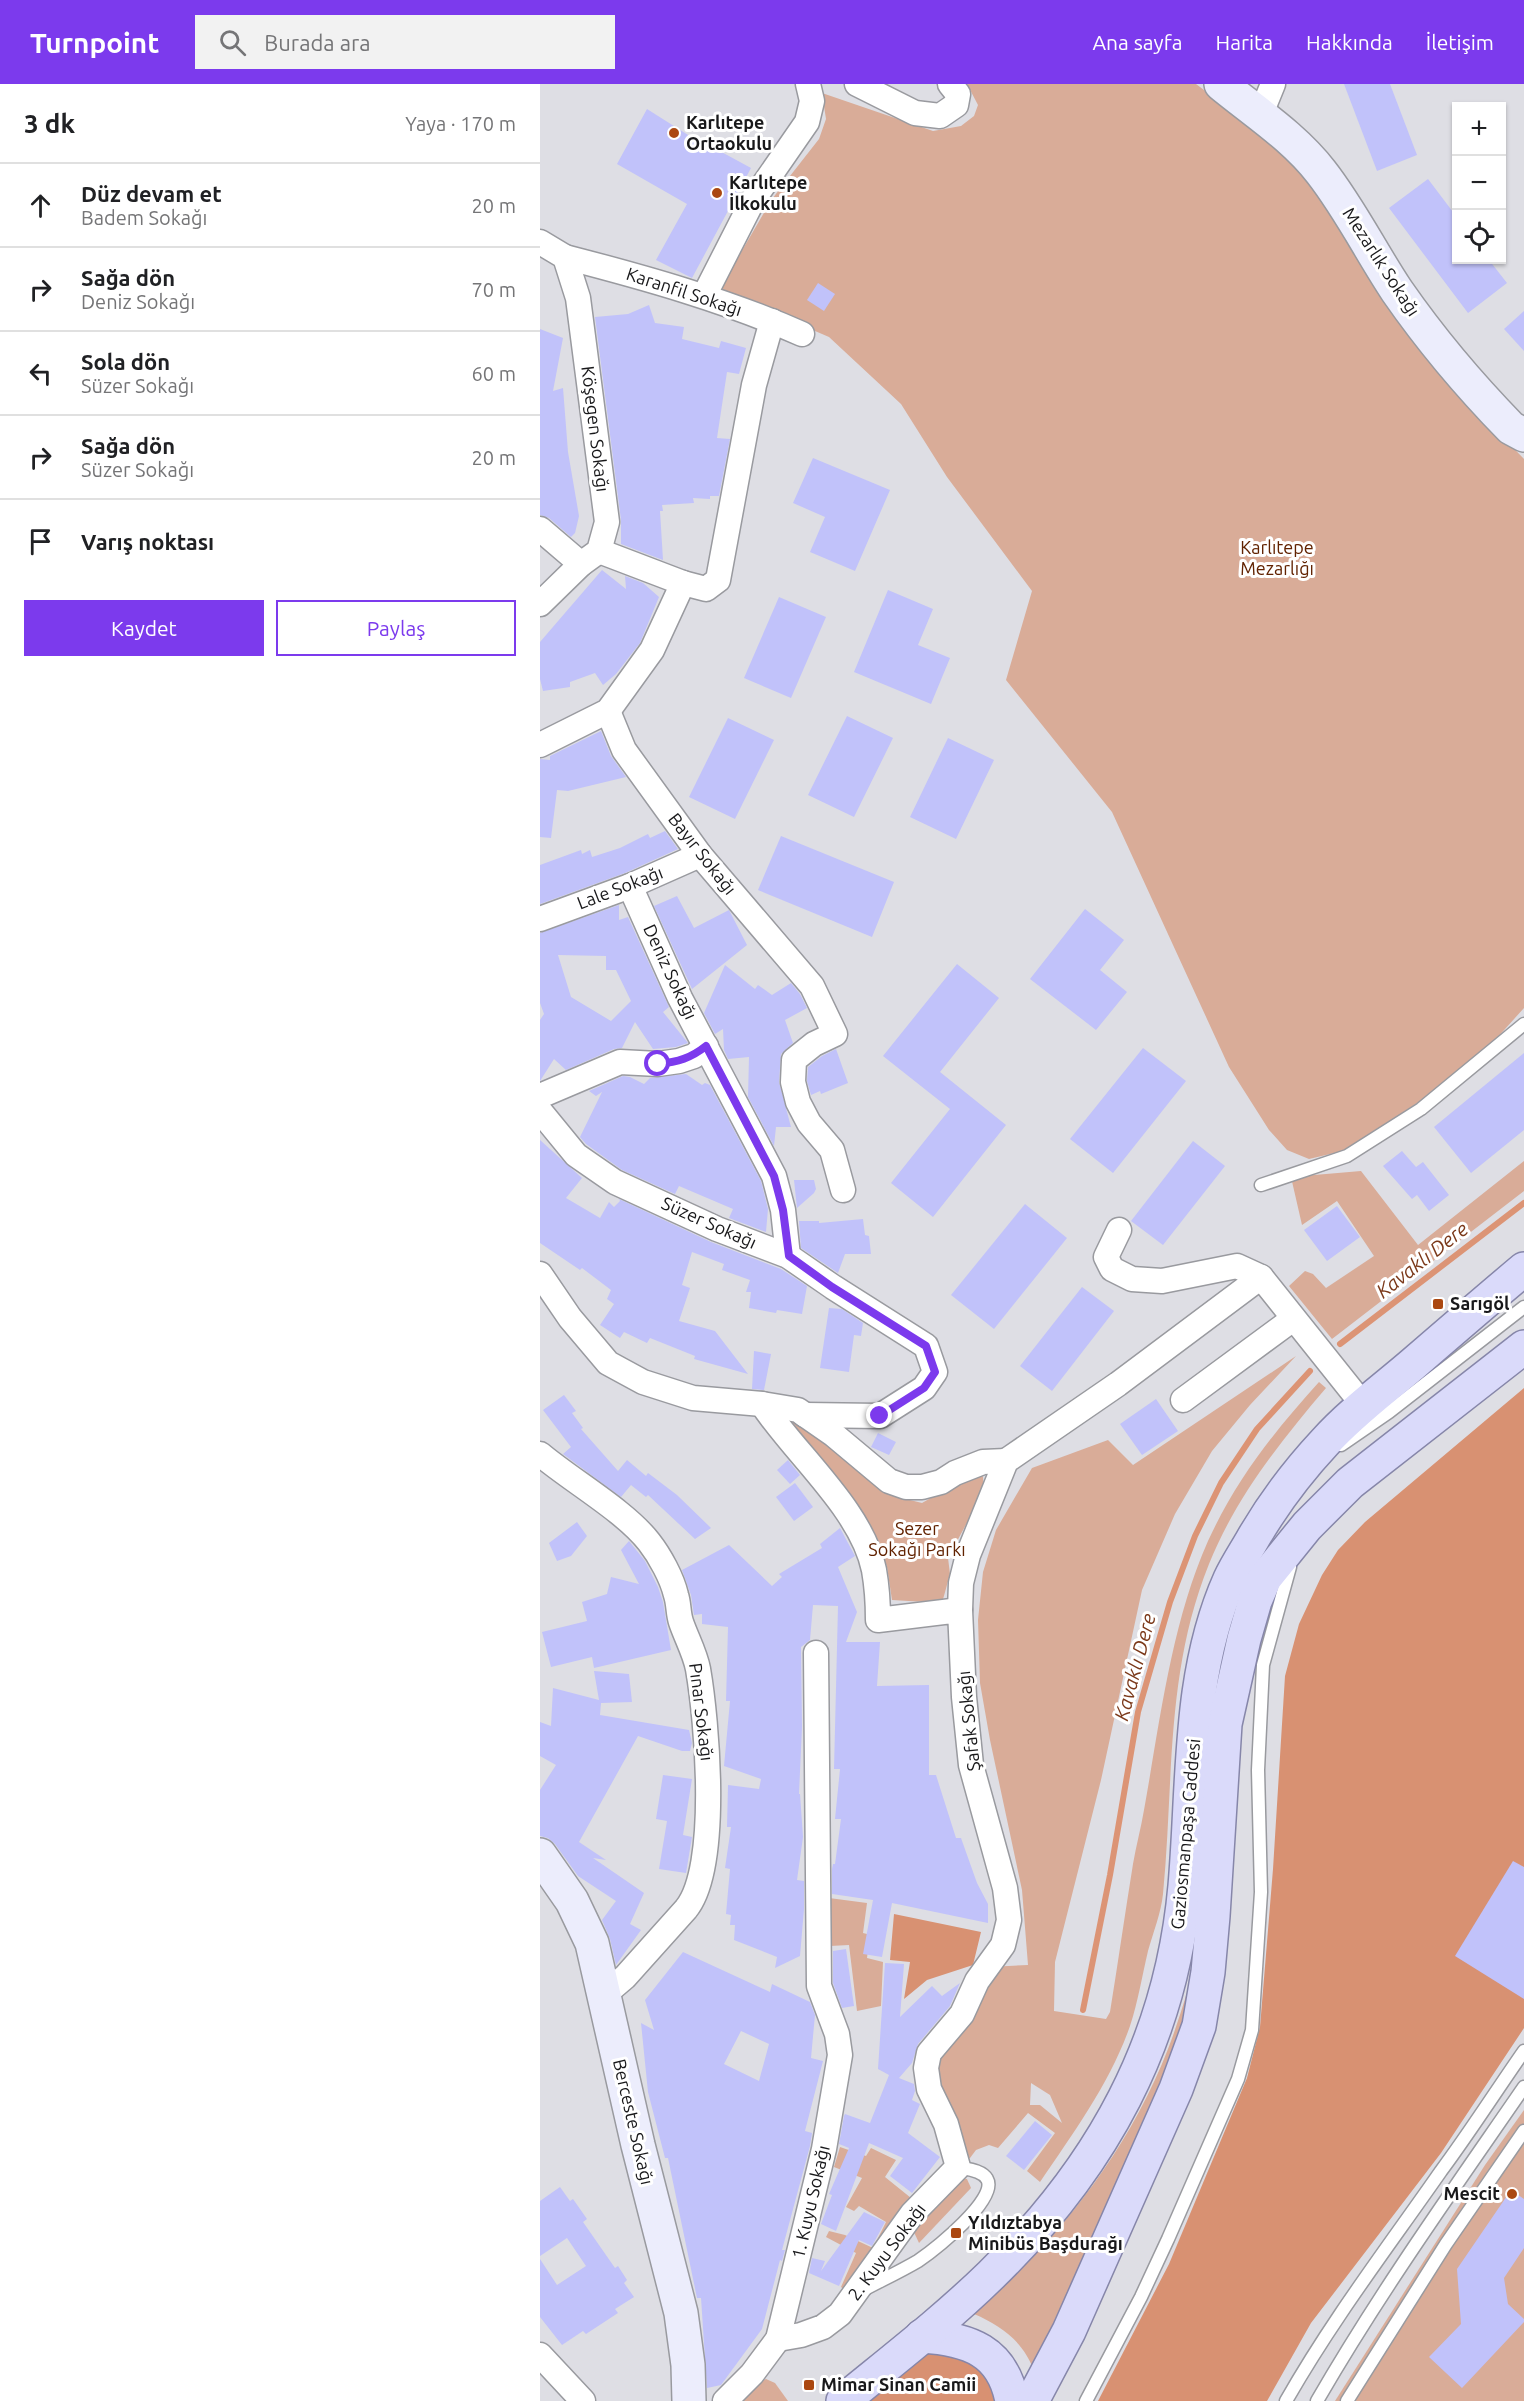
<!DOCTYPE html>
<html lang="tr">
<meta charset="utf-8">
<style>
body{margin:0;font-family:Ubuntu,sans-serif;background:#f2f2f2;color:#202124}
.controls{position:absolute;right:18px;top:18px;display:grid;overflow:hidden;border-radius:0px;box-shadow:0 2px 4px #0004}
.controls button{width:54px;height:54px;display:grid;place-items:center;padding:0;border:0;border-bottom:2px solid #e0e0e0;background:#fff;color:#202124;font:30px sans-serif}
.stop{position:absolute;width:18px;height:18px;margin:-14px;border:4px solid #7c3aed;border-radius:50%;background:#fff}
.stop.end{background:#7c3aed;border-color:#fff;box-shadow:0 2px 6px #0008}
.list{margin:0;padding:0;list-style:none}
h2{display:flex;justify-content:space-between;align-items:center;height:78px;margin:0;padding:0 24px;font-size:26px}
h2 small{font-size:20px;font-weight:400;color:#757577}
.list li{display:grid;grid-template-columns:39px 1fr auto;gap:18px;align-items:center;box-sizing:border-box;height:84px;padding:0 24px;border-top:2px solid #e0e0e0}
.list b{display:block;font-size:22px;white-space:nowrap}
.list p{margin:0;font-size:20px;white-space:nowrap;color:#757577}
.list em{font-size:20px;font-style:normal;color:#757577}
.actions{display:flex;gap:12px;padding:18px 24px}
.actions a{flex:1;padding:14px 0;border:2px solid #7c3aed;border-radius:0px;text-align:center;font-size:21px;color:#7c3aed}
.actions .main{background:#7c3aed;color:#fff}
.icon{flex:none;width:33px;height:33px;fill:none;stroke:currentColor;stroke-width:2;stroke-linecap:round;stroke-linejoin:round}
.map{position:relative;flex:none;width:984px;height:2317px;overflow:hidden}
header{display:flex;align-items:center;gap:36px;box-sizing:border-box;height:84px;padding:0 30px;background:#7c3aed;color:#fff}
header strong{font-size:28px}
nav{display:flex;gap:33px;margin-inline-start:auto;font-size:21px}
.search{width:420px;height:54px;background:#f2f2f2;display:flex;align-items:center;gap:15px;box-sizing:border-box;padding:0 21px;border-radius:0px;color:#757577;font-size:22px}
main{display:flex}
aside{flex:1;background:#fff}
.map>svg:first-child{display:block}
.green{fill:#d9ac98;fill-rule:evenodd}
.forest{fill:#d89172}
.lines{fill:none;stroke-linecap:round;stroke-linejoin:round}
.stream{stroke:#dc9475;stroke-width:6}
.building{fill:#c1c2fa;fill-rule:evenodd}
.lane-casing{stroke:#999a9f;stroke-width:15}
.street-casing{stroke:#999a9f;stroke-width:27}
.secondary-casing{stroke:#999a9f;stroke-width:36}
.primary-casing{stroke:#8686a9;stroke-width:36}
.lane{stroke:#fff;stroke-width:12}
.street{stroke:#fff;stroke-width:24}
.secondary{stroke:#ecedfc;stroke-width:33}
.primary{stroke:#dadafa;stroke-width:33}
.route{stroke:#7c3aed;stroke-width:8}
.poi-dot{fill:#ab4811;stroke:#fff;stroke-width:2}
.labels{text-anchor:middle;stroke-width:6;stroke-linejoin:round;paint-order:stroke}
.poi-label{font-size:18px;font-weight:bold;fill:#18181a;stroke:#fff;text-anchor:start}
.street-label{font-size:18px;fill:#18181a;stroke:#fff}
.park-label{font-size:18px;fill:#612200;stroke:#fff}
.water-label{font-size:20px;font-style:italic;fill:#7b391a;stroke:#fff}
</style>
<header>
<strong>Turnpoint</strong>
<div class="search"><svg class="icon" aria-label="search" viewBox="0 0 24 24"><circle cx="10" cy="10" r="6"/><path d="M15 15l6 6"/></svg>Burada ara</div>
<nav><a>Ana sayfa</a><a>Harita</a><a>Hakkında</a><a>İletişim</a></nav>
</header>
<main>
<aside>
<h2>3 dk<small>Yaya · 170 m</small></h2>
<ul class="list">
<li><svg class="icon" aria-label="ahead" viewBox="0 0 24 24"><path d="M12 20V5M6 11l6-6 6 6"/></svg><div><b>Düz devam et</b><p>Badem Sokağı</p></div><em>20 m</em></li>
<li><svg class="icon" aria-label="right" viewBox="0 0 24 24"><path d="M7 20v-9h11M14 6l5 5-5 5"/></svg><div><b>Sağa dön</b><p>Deniz Sokağı</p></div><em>70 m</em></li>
<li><svg class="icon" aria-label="left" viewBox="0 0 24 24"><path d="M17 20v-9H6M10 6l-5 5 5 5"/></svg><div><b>Sola dön</b><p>Süzer Sokağı</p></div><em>60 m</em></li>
<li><svg class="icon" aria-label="right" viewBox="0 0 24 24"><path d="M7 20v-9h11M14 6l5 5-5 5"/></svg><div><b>Sağa dön</b><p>Süzer Sokağı</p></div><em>20 m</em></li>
<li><svg class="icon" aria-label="arrive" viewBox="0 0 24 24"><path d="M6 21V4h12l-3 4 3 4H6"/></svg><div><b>Varış noktası</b></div></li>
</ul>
<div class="actions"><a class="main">Kaydet</a><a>Paylaş</a></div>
</aside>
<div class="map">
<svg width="984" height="2317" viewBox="0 0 984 2317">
<rect width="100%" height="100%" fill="#dedee4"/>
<g class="green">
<polygon points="427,0 656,0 712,42 755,80 800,131 823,186 904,292 984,375 984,924 956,955 898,1005 807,1066 769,1075 747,1066 729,1046 689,983 572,728 466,596 492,507 407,393 361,320 289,253 179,206 232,115 279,55 286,35 282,9 393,47 421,42 434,32 438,21"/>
<polygon points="984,1077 984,1107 792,1255 749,1202 765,1187 773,1190 786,1204 834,1172 797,1117 762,1141 751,1093 821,1087 878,1161"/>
<path d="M756,1272l-46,49 -38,46 -37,63 -33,76 -41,190 -46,182 -1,49 52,8 4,-7c8,-49 15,-99 23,-148 3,-18 8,-36 11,-54 16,-88 27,-186 64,-269 29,-63 66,-109 111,-159l7,6c-46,54 -90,109 -117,176 -44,109 -35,217 -46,330 -2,19 -10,39 -15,57 -6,25 -10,51 -18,75 -20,57 -56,106 -90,156l-13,-11 28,-38 -27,-20 -30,35 -9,-3 -13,5 -6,8 -5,2 -24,-58 -5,-40 53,-95 39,-2 -6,-75 -32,-150 -10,-57 -2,-63 5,-48 13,-42 36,-62 76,-28 25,25zM491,1999l19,12 12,28 -22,-18h-10z"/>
<polygon points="254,1331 366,1415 382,1419 426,1394 441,1390 443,1393 444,1407 408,1474 410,1490 402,1519 352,1516 347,1483 341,1465 300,1406 254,1350 249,1335"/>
<polygon points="289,1814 327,1819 323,1849 339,1853 329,1857 327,1874 343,1878 341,1922 317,1927 309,1861 290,1862"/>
<path d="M659,1869l-10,69 -154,351c-11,-31 -33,-47 -61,-59 84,-75 153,-160 194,-265 12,-31 21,-64 31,-96z"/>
<polygon points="984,2026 984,2317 795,2317 945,2081"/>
<polygon points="300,2063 326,2072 331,2064 356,2076 345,2093 371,2114 310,2210 301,2203 316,2169 286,2153 289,2147 305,2151 333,2164 346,2138 319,2122 314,2127 306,2123 322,2094 294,2083"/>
<polygon points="421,2094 427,2095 431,2104 379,2159 373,2146"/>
<polygon points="226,2295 235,2299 248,2317 202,2317 217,2299"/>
</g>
<g class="forest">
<polygon points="984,1304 984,1944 901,2069 771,2239 727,2317 558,2317 629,2180 707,1994 720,1943 733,1785 745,1592 759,1540 782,1491 798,1466 825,1438"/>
<polygon points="354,1830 441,1848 433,1881 387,1896 364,1915 370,1878 350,1876"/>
<polygon points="429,2266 463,2317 326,2317 384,2268"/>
</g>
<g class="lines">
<g class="stream">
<polyline points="800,1260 984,1119"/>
<polyline points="543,1926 570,1791 598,1628 630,1518 655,1452 681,1399 717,1345 770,1287"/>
</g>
</g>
<g class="building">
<polygon points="804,0 850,0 877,71 837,87"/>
<polygon points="107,25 175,68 176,65 211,84 152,194 116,176 147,120 77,80"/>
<polygon points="888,95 916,132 916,176 949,176 967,199 928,229 849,124"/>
<polygon points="278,199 295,210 284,227 267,216"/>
<polygon points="109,221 115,239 144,243 142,255 179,264 181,257 206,264 199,290 187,288 177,354 190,355 179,412 170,412 170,415 153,414 154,419 122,421 123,427 120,427 123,476 81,460 81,436 55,233 88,230"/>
<polygon points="984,227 984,267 964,245"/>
<polygon points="0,245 23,254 13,307 23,304 28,368 39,432 35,449 31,453 9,434 0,431"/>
<polygon points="273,374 350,406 315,487 270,468 285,433 253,419"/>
<polygon points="62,486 86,505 85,492 103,499 119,513 100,559 76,590 63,601 55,589 30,598 30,603 3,607 0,595 0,558"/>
<polygon points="348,506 393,525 378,561 410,574 391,620 314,588"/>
<polygon points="239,513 286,533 251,614 204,594"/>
<polygon points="307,632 353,654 314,733 268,711"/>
<polygon points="188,634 234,656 195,735 149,713"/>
<polygon points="61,647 71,672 86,693 28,707 17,706 11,754 0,753 0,675 10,676 10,672"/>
<polygon points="408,654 454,676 416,755 370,733"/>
<polygon points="125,747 138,765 85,789 0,820 0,781 41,766 42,770 50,766 52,773 80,764 108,750 110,754"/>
<polygon points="241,752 354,798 332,853 218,806"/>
<polygon points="137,812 154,844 189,826 207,861 152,905 114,822"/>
<path d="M79,821v15l9,-3 41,90 -6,5 25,31 -12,4 -23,2 -18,-27 -13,26 -8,1 -48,21 -12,-11 -14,22v-61l4,-6 -4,-11v-70zM18,871l48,1v14h10l15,31 -20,20 -40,-24z"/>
<polygon points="545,825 584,856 560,886 587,908 556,946 490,895"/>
<polygon points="417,880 459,914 400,988 466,1041 393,1133 351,1099 410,1025 343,972"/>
<polygon points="185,881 215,905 218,901 232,911 251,899 260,910 267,924 245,936 253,959 241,970 239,998 251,1043 236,1043 234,1062 208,1013 209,973 188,975 184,966 183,945 175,950 164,929"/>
<polygon points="603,964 646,997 573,1089 530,1055"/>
<polygon points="296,965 308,999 281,1010 280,1007 271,1011 267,997 268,983 282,972"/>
<polygon points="984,969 984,1046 931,1089 894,1043"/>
<polygon points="146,990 162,1001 165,999 170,1001 221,1097 228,1125 226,1148 189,1134 193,1125 139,1102 135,1110 82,1086 46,1060 40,1053 62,1008 56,1012 49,1007 83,992 90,993 104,1000 110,994"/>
<polygon points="0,1056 42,1094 26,1114 60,1134 69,1118 74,1123 80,1117 79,1115 171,1158 241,1185 267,1202 262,1230 237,1226 236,1229 209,1224 211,1208 206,1208 210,1196 182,1186 184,1180 152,1168 142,1201 150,1204 139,1237 175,1247 208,1290 154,1275 155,1272 110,1254 107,1259 84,1248 80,1254 60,1241 74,1220 67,1215 71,1206 42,1184 40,1186 0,1159"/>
<polygon points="653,1057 685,1082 623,1161 591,1137"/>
<polygon points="862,1067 876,1083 883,1078 909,1111 889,1127 877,1111 872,1115 843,1082"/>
<polygon points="254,1096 274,1096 276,1105 274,1109 257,1124"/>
<polygon points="485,1120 527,1154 454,1245 411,1211"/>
<polygon points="797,1122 820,1153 787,1177 764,1146"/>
<polygon points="323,1135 325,1151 329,1152 331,1170 305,1170 298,1189 261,1164 259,1137 279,1137 279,1139"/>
<polygon points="542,1203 574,1227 512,1307 480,1282"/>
<polygon points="289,1224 302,1225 323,1239 321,1252 314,1251 309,1288 280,1284"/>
<polygon points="214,1267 231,1270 224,1306 212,1305"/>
<polygon points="24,1311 36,1327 32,1329 43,1344 41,1345 78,1387 87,1376 106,1392 108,1389 137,1411 171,1444 155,1455 108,1411 106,1413 91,1401 81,1413 23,1370 31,1363 3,1326"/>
<polygon points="616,1315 638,1347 602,1371 580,1340"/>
<polygon points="338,1349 356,1358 349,1371 331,1363"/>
<polygon points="248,1376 260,1391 250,1400 237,1386"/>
<polygon points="255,1399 273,1423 254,1437 236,1413"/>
<polygon points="37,1438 47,1452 31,1472 17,1477 9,1459"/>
<polygon points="300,1444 315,1472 298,1483 317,1528 306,1558 340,1558 337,1602 389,1601 389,1691 396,1691 416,1754 421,1754 437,1799 448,1820 448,1839 352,1819 342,1873 323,1870 333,1816 292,1810 292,1785 293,1780 295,1780 301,1735 295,1735 300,1685 294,1685 298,1522 273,1521 270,1556 261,1563 262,1643 259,1710 260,1710 263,1753 257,1796 264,1797 264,1825 260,1872 235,1884 237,1873 194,1856 195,1841 190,1841 191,1831 186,1830 190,1785 185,1784 191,1743 187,1743 188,1701 219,1705 221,1695 184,1682 190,1617 186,1617 188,1543 162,1540 162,1530 154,1531 151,1511 142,1486 189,1461 232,1502 242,1493 239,1490 282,1464 280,1460"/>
<polygon points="89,1457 105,1477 118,1503 123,1518 131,1566 54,1584 52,1573 11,1583 2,1548 47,1537 42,1518 67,1510 71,1493 99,1500 81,1466"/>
<polygon points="54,1587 89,1590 92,1618 61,1619 60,1631 149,1646 152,1659 150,1667 142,1667 98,1652 39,1758 66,1776 53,1774 104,1809 90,1840 101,1846 76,1881 70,1855 62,1836 76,1817 38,1792 15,1760 8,1754 0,1752 0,1706 16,1681 0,1672 0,1638 11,1642 13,1604 59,1616"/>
<polygon points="123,1691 152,1695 143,1751 152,1753 146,1789 119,1785 127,1737 116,1735"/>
<polygon points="973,1777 984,1783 984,1915 915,1872"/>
<polygon points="306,1865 314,1922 302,1924 293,1899 293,1867"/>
<path d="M143,1868l87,40 2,-8 38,18 5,13 -4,43 12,3 -18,70 7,2 -2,13 -28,104h3l-3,11 -2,-1 -18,69 -41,56 -14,3 -6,-90h-4l-29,-140h-3l-17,-66 -7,-69 13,7 -9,-30zM201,1947l28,13 -10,37 -35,-17z"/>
<polygon points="345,1879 364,1880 360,1933 392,1902 402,1912 420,1899 410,1922 378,1960 372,1979 359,1994 374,2000 375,2007 372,2016 380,2020 368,2049 400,2073 372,2109 350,2092 363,2074 329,2059 296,2147 281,2140 292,2111 289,2110 309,2064 299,2060 304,2032 305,2030 330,2039 349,1991 338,1985"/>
<polygon points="495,2037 512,2051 484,2086 466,2072"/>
<polygon points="20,2103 30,2117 33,2115 47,2135 43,2138 75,2184 78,2182 87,2196 84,2199 94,2213 75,2225 78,2229 46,2250 43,2247 22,2261 0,2233 0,2175 17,2201 46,2182 27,2154 0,2172 0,2117"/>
<polygon points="971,2106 984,2115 984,2164 964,2194 968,2220 984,2235 984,2238 922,2304 889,2273 921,2240 917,2185"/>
<polygon points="324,2128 345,2138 332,2162 319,2156 299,2202 269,2189 272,2174 285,2177 281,2187"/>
</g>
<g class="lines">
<g class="lane-casing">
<g id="lane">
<polyline points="721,1101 807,1072 881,1025 984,940"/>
<polyline points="801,1361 849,1328 984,1223"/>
<path d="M325,2205c17,-9 36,-18 53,-28 16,-11 81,-62 69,-82 -5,-9 -21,-10 -29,-12"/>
<polyline points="546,2317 601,2213 628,2155 698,1995 712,1946 721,1808 718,1686 723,1581 750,1483"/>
<path d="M746,2317c46,-81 102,-154 155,-230 29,-39 55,-80 83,-120"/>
<path d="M777,2317c63,-109 136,-211 207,-314"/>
<polyline points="807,2317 906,2160 984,2047"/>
</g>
</g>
<g class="street-casing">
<g id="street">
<polyline points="317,0 375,29 400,32 416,21 418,10 410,0"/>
<polyline points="720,32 733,0"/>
<polyline points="0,158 25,173 38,214 67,438 59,467 41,480 0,520"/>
<path d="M25,173c81,21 160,43 237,77"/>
<polyline points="164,212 213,116 267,38 272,17 268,0"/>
<polyline points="0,445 41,480"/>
<polyline points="59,467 143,499 166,505 178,496 214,301 232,237"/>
<polyline points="68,627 84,666 160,771 272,902 295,950 274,960 254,976 253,998 258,1018 269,1039 292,1066 303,1106"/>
<polyline points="0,661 68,627 112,566 143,499"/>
<polyline points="90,802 140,914 234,1092 243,1126 248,1172"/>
<polyline points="0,835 90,802 160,771"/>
<polyline points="0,1012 80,978 118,980 139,977 154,972 166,962"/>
<polyline points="0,1027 36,1071 75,1098 177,1145 248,1172 293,1203 386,1262 395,1288 384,1304 340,1332 265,1331"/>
<polyline points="579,1146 566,1173 572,1185 592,1195 622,1197 697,1182 721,1193 824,1322"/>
<polyline points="0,1190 30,1234 68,1279 103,1298 153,1314 222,1320 258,1326 294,1351 349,1397 366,1403 382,1403 401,1398 415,1389 443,1378 466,1377"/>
<polyline points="643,1316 753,1235"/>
<path d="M222,1320c33,50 100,106 112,166 3,17 4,34 4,50l82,-10 4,87 7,68 34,123 4,32 -6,25 -26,36 -15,33 -33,39 -3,15 3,21 17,35 12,43 -46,47 -72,100 -17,13 -22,8 -23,4"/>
<path d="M0,1370c32,27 85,57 109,88 11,14 23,36 27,53 3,9 2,18 5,27 5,15 14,31 17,47 9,52 22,199 -12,240l-61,68 -20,17"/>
<polyline points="420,1526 421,1499 428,1471 466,1377 578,1300 721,1193"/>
<polyline points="0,2271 43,2317"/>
<polyline points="185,2317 212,2290 238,2255 284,2065 300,1971 297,1950 279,1902 276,1569"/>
</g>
</g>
<g class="secondary-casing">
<g id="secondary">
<path d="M681,0c34,28 73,53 100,88 29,37 50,80 76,119 34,49 72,94 114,137l13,7"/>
<polyline points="0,1771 32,1817 52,1859 98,2061 141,2229 148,2281 149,2317"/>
</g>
</g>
<g class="primary-casing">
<g id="primary">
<path d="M382,2252c47,3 81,15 90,65"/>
<path d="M303,2317c50,-41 102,-81 148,-126 111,-108 180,-233 194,-389 9,-102 2,-211 45,-307 6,-13 14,-25 21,-37 20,-35 46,-70 74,-100 26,-29 59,-53 88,-78 37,-32 74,-64 111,-95"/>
<polyline points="492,2317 529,2247 636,2005 659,1942 668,1888 673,1832 685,1640 704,1555 715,1517 725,1494 767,1442 810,1399 984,1263"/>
</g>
</g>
<use href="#lane" class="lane"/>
<use href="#street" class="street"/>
<use href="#secondary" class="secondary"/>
<use href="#primary" class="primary"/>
</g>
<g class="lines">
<path class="route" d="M118,980c20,-2 33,-6 48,-18l68,130 9,34 6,46 43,31 94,59 9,26 -11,16 -44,28"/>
</g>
<g class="poi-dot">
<circle cx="134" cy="49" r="6"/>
<circle cx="177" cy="109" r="6"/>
<rect x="892" y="1214" width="12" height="12" rx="3"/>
<circle cx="972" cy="2110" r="6"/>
<rect x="410" y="2143" width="12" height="12" rx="3"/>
<rect x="263" y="2295" width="12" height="12" rx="3"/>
</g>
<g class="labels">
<g class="poi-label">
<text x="146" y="45">Karlıtepe<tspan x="146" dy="21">Ortaokulu</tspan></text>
<text x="189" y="105">Karlıtepe<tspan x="189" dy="21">İlkokulu</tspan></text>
<text x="910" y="1226">Sarıgöl</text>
<text x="960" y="2116" text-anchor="end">Mescit</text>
<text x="428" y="2145">Yıldıztabya<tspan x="428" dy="21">Minibüs Başdurağı</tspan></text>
<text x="281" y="2307">Mimar Sinan Camii</text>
</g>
<g class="street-label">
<text transform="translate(841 178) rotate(57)" y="6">Mezarlık Sokağı</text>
<text transform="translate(144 208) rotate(18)" y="6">Karanfil Sokağı</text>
<text transform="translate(55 345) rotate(83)" y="6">Köşegen Sokağı</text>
<text transform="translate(162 770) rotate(52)" y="6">Bayır Sokağı</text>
<text transform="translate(80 804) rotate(-21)" y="6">Lale Sokağı</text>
<text transform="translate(130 888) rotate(65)" y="6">Deniz Sokağı</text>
<text transform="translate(169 1139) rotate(24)" y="6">Süzer Sokağı</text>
<text transform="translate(161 1628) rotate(83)" y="6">Pınar Sokağı</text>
<text transform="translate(429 1637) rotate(-96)" y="6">Şafak Sokağı</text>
<text transform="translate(646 1750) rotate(-85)" y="6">Gaziosmanpaşa Caddesi</text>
<text transform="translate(93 2038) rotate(77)" y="6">Berceste Sokağı</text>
<text transform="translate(271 2118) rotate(-77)" y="6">1. Kuyu Sokağı</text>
<text transform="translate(347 2168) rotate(-53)" y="6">2. Kuyu Sokağı</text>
</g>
<g class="park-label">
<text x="737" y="470">Karlıtepe<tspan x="737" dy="21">Mezarlığı</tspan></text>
<text x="377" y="1451">Sezer<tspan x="377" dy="21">Sokağı Parkı</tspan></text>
</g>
<g class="water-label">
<text transform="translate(882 1176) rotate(-38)" y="7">Kavaklı Dere</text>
<text transform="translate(595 1583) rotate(-75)" y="7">Kavaklı Dere</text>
</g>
</g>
</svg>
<div class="controls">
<button>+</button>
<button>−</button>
<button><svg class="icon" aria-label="locate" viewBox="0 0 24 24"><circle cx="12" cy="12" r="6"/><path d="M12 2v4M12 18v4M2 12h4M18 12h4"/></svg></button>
</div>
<div class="stop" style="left:118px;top:980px"></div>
<div class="stop end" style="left:340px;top:1332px"></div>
</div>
</main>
